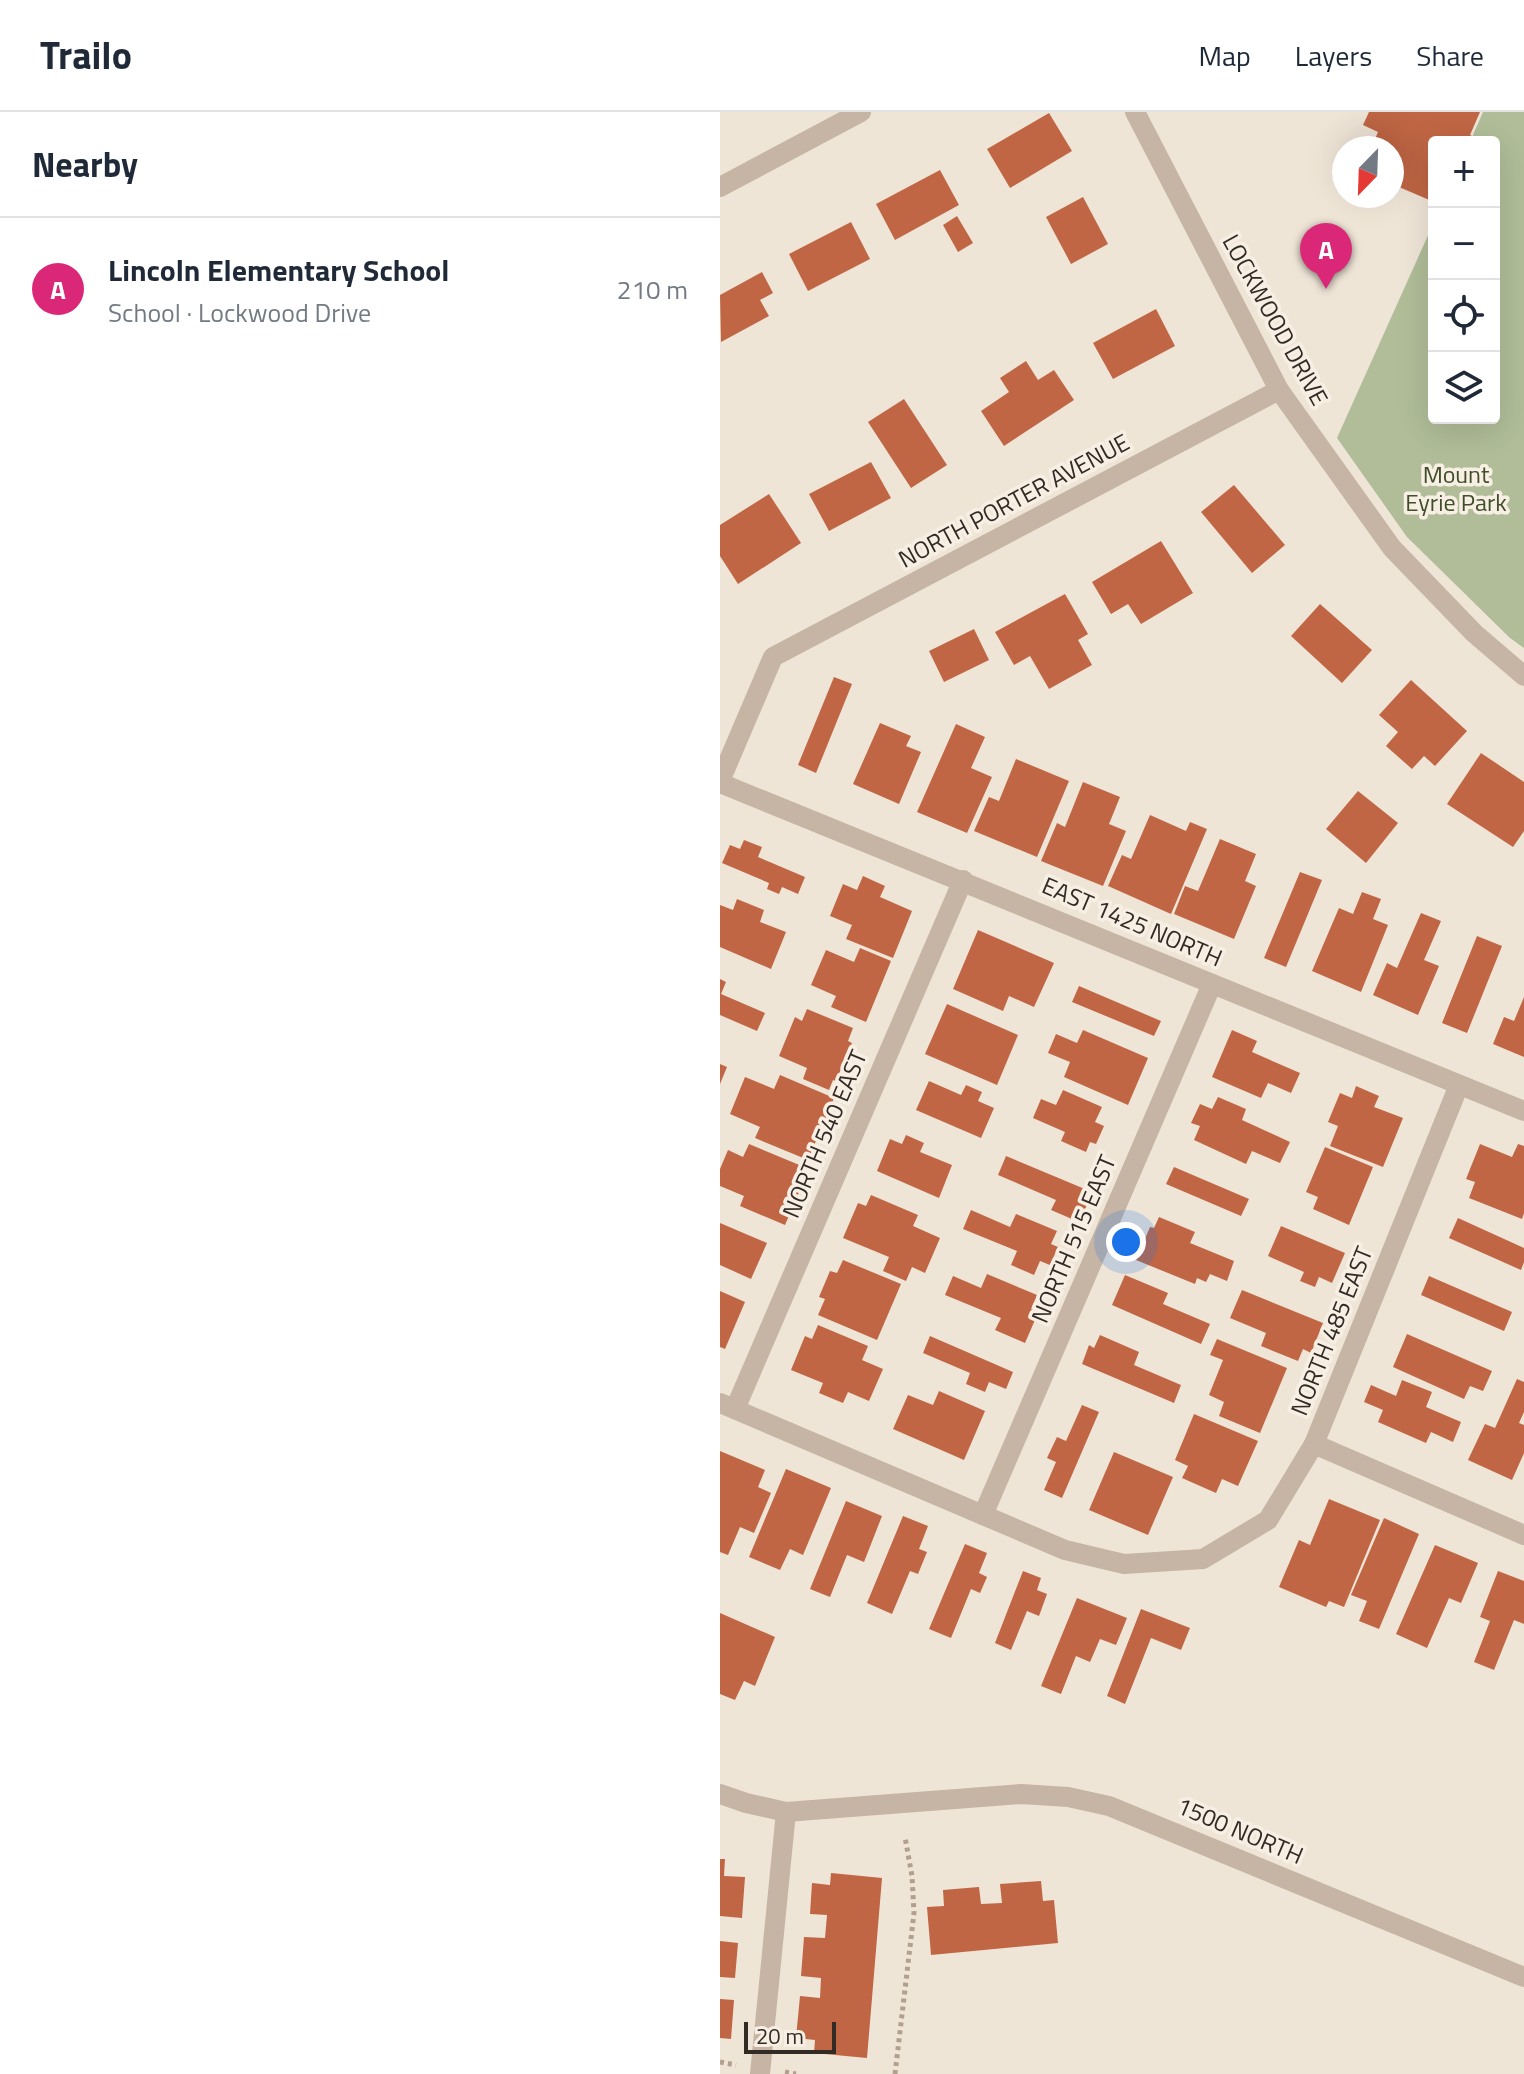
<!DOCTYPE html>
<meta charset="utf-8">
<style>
body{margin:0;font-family:"Titillium Web",sans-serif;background:#f2f2f3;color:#1f2937}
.controls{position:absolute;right:24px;top:24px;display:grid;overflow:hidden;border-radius:8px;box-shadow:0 8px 32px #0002}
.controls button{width:72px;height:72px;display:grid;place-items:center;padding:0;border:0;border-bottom:2px solid #e0e1e3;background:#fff;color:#1f2937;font:40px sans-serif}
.compass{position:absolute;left:612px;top:24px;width:72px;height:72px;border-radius:50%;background:#fff;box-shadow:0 8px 32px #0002;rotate:203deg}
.scale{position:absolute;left:24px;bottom:20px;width:92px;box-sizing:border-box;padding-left:8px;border:4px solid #322a25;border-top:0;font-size:22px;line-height:28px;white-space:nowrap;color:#322a25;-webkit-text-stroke:6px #f7efe3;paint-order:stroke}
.you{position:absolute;left:406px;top:1130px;width:28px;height:28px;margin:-20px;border:6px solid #fff;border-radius:50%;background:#1a73e8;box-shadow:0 0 0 12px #1a73e833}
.badge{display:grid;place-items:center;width:52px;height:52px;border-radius:50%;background:#db2777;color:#fff;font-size:26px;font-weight:700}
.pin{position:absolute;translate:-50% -66px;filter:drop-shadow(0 2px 4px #0008)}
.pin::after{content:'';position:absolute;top:42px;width:28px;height:24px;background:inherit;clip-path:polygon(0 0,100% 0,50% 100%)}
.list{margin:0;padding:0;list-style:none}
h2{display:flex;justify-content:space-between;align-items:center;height:104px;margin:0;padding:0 32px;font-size:34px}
h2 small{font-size:26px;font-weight:400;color:#747a83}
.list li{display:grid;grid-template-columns:52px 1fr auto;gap:24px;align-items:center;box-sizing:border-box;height:144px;padding:0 32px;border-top:2px solid #e0e1e3}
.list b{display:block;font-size:30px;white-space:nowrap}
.list p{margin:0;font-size:26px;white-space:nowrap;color:#747a83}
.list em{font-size:26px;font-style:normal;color:#747a83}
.icon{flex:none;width:44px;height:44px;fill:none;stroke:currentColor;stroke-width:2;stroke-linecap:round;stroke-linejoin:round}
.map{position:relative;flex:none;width:804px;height:1962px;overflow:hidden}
header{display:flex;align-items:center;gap:48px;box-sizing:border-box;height:112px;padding:0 40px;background:#fff;border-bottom:2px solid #e0e1e3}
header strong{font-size:38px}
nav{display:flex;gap:44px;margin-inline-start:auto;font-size:28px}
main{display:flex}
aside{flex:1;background:#fff}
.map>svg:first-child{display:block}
.green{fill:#b0bd98}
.building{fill:#c06644}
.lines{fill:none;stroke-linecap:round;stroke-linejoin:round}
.path{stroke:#b29f8f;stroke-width:5;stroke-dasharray:4 4;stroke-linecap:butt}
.minor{stroke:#c6b5a4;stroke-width:20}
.labels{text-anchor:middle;stroke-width:7;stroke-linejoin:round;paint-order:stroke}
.street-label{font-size:24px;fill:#322a25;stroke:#f7efe3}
.park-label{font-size:24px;fill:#404f2a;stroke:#f7efe3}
</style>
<header>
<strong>Trailo</strong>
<nav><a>Map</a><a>Layers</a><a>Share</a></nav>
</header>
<main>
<aside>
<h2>Nearby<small></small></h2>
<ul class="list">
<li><span class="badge">A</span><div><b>Lincoln Elementary School</b><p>School · Lockwood Drive</p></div><em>210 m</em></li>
</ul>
</aside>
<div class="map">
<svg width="804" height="1962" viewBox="0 0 804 1962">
<rect width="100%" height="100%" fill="#efe5d7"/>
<polygon class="green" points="763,0 804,0 804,536 790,526 687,425 617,326 714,110 714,306 774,306 774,30 750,30"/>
<g class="building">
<polygon points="649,0 760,0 750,23 759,27 758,30 714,30 714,90 672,72 672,36 651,36 658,20 643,13"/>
<polygon points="329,1 352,39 290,76 267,37"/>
<polygon points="220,58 239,93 175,128 156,92"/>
<polygon points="363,85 388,132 351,152 326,105"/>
<polygon points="237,104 253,131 238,140 223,113"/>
<polygon points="131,110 150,147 88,179 69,142"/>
<polygon points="42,160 53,181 40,188 49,204 1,230 0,183"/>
<polygon points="436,197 455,234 393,267 373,231"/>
<polygon points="306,249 318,268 334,258 354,288 284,334 261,299 289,280 280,266"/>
<polygon points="184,287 227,353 191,376 148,310"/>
<polygon points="151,350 171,386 109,419 89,382"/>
<polygon points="514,373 565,433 532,461 481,400"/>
<polygon points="49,382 81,431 18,472 0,444 0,413"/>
<polygon points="441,429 473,481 421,512 408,492 391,502 372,470"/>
<polygon points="345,482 368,522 358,528 372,553 329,577 310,544 294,553 275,520"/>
<polygon points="600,492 652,538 622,571 571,524"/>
<polygon points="254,517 269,548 224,570 209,539"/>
<polygon points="114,565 132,572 96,661 78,653"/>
<polygon points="691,568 747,619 715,654 704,644 692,657 666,634 678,620 659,603"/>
<polygon points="160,611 191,624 186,634 201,640 179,692 133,672"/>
<polygon points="236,612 265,625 251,656 272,665 247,721 197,700"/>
<polygon points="761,641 804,670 804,719 793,735 727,692"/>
<polygon points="296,647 349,669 317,745 254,719 269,685 279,689"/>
<polygon points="363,670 400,685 389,712 406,719 383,774 321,749 337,711 345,715"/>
<polygon points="638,679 678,711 646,751 606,717"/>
<polygon points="430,703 466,719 470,710 487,717 451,802 388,774 402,743 411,747"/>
<polygon points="500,727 536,742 525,769 536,774 514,827 454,802 465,774 478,779"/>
<polygon points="24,728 42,735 38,745 85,765 78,782 62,775 59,782 47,777 49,771 2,751 10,733 20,737"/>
<polygon points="580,760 602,768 566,855 544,846"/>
<polygon points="143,764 165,774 160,785 192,799 173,846 126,827 132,813 110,804 123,772 137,778"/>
<polygon points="642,780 661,787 653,807 668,813 641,880 592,859 619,796 633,802"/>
<polygon points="17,787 44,798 40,810 66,820 51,857 0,835 0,793 13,798"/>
<polygon points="701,801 721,809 704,848 719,854 698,903 653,883 667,851 677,856"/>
<polygon points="258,818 334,851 314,895 289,884 283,899 233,877"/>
<polygon points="757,824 782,834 747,921 722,911"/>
<polygon points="140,836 171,849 146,910 111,895 116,884 91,873 106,838 134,850"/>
<polygon points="0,867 6,870 1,882 45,901 37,919 0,903"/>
<polygon points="359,874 441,909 434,924 352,890"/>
<polygon points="804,885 804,945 773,932 784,905 794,909"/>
<polygon points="227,892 298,923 277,973 205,942"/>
<polygon points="87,897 133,916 128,929 132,931 116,969 113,968 109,978 83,967 87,956 59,944 75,905 82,909"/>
<polygon points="363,918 428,946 408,993 344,965 350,950 328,941 336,922 357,931"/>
<polygon points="512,918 537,929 532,940 580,961 571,981 548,971 541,986 492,965"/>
<polygon points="0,952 7,955 0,972"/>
<polygon points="60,963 114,986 88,1048 35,1026 40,1015 10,1002 25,965 54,977"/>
<polygon points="209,969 241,983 246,973 262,980 258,989 274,996 261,1026 196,998"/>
<polygon points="636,974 659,984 654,995 683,1006 663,1055 610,1034 618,1014 608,1010 620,981 632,986"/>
<polygon points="343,978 382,995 375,1010 384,1014 376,1032 370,1030 366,1040 341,1029 345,1020 313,1006 321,987 336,993"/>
<polygon points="498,985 526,997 522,1008 570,1030 560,1051 532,1039 526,1052 474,1028 480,1014 471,1011 480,992 492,997"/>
<polygon points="186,1023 204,1031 200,1040 232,1053 219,1086 157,1059 170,1027 182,1032"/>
<polygon points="29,1032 89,1057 65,1113 20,1094 24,1084 0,1074 0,1057 8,1038 23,1045"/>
<polygon points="760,1032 792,1045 798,1032 804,1034 804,1101 802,1107 749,1086 755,1070 746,1067"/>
<polygon points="605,1035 653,1055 629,1113 593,1097 598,1085 586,1080"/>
<polygon points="286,1044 372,1080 364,1100 356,1096 352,1107 331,1098 336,1088 278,1063"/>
<polygon points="454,1055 529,1087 521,1104 446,1072"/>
<polygon points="151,1083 198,1103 193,1114 220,1126 205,1161 192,1155 186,1169 163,1159 169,1145 123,1126 138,1091 146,1094"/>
<polygon points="251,1098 290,1115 296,1102 337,1119 331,1132 338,1135 330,1153 320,1149 314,1163 291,1153 297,1139 243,1117"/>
<polygon points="439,1105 475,1120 470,1131 514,1149 507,1169 490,1162 486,1170 477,1166 475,1172 416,1148 430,1115 434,1116"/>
<polygon points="738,1106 804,1136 804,1150 801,1158 729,1126"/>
<polygon points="0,1111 47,1131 31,1167 0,1153"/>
<polygon points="561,1114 625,1141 612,1171 599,1165 595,1175 580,1169 584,1160 548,1144"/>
<polygon points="123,1148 181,1172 157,1228 98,1203 105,1187 99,1185 110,1159 117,1161"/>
<polygon points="267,1162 317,1183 311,1197 318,1201 305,1231 275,1218 281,1206 225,1183 233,1164 261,1176"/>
<polygon points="405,1163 448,1181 443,1192 490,1212 481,1232 392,1193"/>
<polygon points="709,1164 792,1200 784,1219 701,1183"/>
<polygon points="522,1178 603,1211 591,1241 583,1237 578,1249 541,1234 546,1221 510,1206"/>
<polygon points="0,1179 25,1190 5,1237 0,1235"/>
<polygon points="98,1213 148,1234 142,1248 163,1257 149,1289 128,1280 123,1291 99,1281 103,1271 71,1258 85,1224 92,1227"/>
<polygon points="687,1222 772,1259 763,1279 750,1274 744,1287 673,1255"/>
<polygon points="380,1223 419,1240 414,1253 461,1273 454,1291 362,1252 369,1233 374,1236"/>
<polygon points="210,1224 293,1260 286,1277 269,1270 265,1280 246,1272 250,1261 203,1241"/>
<polygon points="497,1227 567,1256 540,1321 499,1304 504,1290 489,1283 503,1248 490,1243"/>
<polygon points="797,1267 804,1270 804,1300 799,1311 804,1313 804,1341 792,1368 748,1348 765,1312 775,1316"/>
<polygon points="682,1268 712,1280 706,1295 741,1310 733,1330 711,1320 706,1331 658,1310 663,1298 644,1290 651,1273 676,1284"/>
<polygon points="219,1279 265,1299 244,1348 173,1317 188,1283 213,1293"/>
<polygon points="362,1293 379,1300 342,1386 324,1378 336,1350 327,1346 337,1325 346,1329"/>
<polygon points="474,1302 538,1329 518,1374 502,1367 496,1381 462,1366 468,1354 455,1348"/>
<polygon points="0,1339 45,1358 38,1375 51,1381 34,1421 20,1415 8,1443 0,1440"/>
<polygon points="394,1340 453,1365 428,1423 369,1398"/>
<polygon points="66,1357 111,1376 83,1443 70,1437 60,1458 29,1445"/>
<polygon points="609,1387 660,1408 624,1495 609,1489 606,1495 559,1475 579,1428 590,1433"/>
<polygon points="126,1389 162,1404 144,1450 127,1443 110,1485 90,1477"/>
<polygon points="183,1404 208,1414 199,1437 207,1440 198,1462 190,1459 172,1502 147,1491"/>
<polygon points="664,1406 699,1422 659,1517 639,1509 647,1489 631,1483"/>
<polygon points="245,1432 267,1441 259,1461 267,1465 260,1481 251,1477 231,1526 209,1517"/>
<polygon points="715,1433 758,1451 741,1491 729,1486 707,1536 676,1522"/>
<polygon points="303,1459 321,1466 317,1478 327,1482 319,1504 307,1499 291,1538 275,1531"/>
<polygon points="778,1459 804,1469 804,1512 794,1508 774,1558 754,1550 770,1509 760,1505"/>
<polygon points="357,1486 407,1506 396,1533 380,1527 370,1550 356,1544 341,1582 321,1574"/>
<polygon points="421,1497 470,1516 461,1538 431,1526 405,1592 387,1584"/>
<polygon points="0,1501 55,1525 35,1574 24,1569 15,1588 0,1582"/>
<polygon points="0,1747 5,1747 4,1764 25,1765 22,1806 0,1804"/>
<polygon points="111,1761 162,1766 147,1946 94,1941 95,1928 76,1926 80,1884 100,1886 101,1866 81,1864 84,1825 105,1826 107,1803 90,1802 92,1771 110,1773"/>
<polygon points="321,1769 323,1789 334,1788 338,1831 211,1843 207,1795 224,1794 223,1778 259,1775 261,1792 282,1791 280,1772"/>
<polygon points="0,1829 18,1831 15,1866 0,1865"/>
<polygon points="0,1887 14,1888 11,1927 0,1926"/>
</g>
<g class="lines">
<g class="path">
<polyline points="0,1950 16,1953"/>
<polyline points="65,1960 76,1962"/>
<polyline points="175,1962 194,1801 192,1764 185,1725"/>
</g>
<g class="minor">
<polyline points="415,0 559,278 672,436 754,521 804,564"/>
<polyline points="0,75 141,0"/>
<polyline points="0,669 53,545 559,278"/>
<polyline points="0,671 804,999"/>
<polyline points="0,1291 345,1438 404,1452 483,1447 548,1408 594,1332 739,973"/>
<polyline points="15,1297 243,768"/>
<polyline points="594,1332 804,1423"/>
<polyline points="263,1403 492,872"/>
<polyline points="0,1682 26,1691 66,1700 301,1682 348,1685 389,1694 804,1865"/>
<polyline points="40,1962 66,1700"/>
</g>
</g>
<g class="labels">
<g class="street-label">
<text transform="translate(555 208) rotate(61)" y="8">LOCKWOOD DRIVE</text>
<text transform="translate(294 389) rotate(-28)" y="8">NORTH PORTER AVENUE</text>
<text transform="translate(412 810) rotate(23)" y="8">EAST 1425 NORTH</text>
<text transform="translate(105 1022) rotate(-67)" y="8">NORTH 540 EAST</text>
<text transform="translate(354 1127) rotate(-67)" y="8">NORTH 515 EAST</text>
<text transform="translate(612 1219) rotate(-68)" y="8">NORTH 485 EAST</text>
<text transform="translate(520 1719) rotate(23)" y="8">1500 NORTH</text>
</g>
<g class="park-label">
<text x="736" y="371">Mount<tspan x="736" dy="28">Eyrie Park</tspan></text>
</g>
</g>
</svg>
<div class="controls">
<button>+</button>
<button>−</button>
<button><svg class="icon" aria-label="locate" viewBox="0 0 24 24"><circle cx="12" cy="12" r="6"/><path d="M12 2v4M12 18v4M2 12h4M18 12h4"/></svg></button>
<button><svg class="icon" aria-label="layers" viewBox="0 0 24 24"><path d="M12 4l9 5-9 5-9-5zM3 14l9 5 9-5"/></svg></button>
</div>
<svg class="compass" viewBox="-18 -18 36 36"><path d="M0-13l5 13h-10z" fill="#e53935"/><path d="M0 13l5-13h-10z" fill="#747a83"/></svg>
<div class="scale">20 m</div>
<div class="you"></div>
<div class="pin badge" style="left:606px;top:177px">A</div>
</div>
</main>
